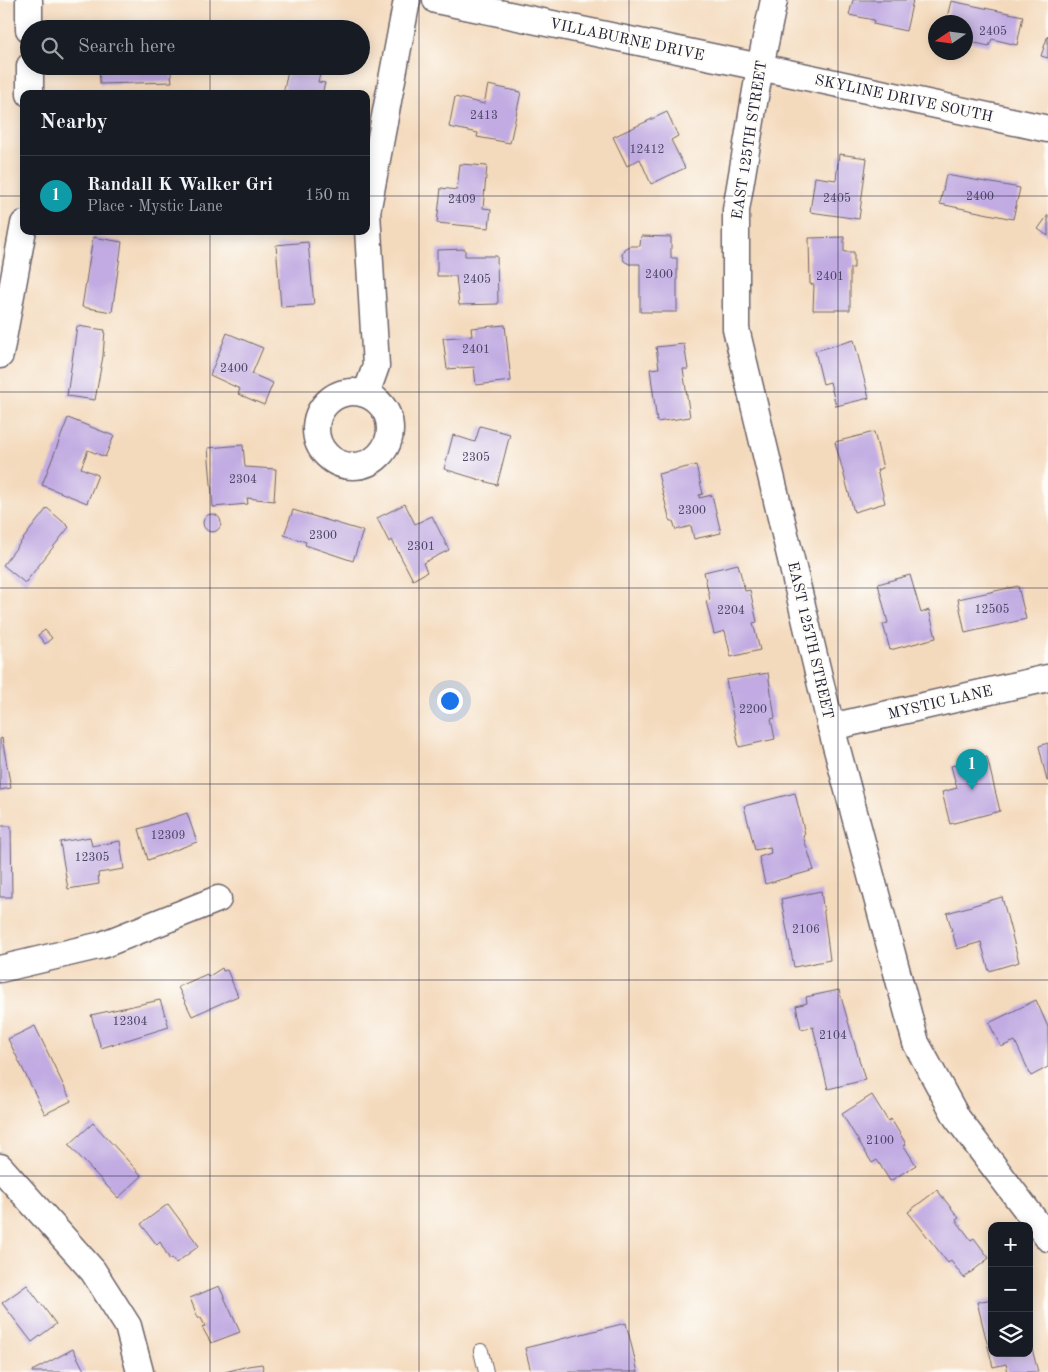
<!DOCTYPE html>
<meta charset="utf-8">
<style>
body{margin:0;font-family:"Old Standard TT",serif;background:#242831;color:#f1f3f6}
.controls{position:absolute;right:15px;bottom:15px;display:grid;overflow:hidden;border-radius:10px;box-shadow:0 2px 12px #0003}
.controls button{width:45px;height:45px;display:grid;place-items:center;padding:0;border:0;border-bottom:1px solid #363941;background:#171b24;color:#f1f3f6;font:25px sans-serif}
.compass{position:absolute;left:928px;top:15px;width:45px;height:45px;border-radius:50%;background:#171b24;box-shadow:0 2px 12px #0003;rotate:257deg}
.you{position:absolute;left:449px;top:700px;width:18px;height:18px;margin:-12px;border:4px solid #fff;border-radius:50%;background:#1a73e8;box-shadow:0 0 0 8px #1a73e833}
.badge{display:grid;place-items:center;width:32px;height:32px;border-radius:50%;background:#0f766e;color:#fff;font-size:16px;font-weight:700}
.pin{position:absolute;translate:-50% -41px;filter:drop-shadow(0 1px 2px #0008)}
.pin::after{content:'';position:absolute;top:26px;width:18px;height:15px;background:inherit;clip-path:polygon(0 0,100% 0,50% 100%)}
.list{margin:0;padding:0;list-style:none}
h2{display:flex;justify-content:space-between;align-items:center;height:65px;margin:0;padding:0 20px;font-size:21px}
h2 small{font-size:16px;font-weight:400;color:#9ea1a6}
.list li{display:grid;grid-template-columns:32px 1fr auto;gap:15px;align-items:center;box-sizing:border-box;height:80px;padding:0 20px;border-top:1px solid #363941}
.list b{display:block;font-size:19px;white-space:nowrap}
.list p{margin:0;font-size:16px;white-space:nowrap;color:#9ea1a6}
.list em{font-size:16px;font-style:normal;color:#9ea1a6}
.icon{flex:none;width:28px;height:28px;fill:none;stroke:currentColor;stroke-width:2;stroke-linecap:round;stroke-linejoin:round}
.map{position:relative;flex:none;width:1048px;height:1372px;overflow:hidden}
.search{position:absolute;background:#171b24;box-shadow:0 2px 12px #0003;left:20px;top:20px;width:350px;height:55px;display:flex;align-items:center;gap:12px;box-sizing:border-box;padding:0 18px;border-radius:28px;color:#9ea1a6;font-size:19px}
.panel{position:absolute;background:#171b24;box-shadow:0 2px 12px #0003;left:20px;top:90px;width:350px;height:145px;border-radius:10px}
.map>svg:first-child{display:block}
.building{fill:#c1abe2}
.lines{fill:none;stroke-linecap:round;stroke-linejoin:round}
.service-casing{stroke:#6c6268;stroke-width:16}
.minor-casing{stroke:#6c6268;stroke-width:29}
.service{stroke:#fff;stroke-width:14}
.minor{stroke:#fff;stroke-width:26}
.grid{fill:none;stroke:#22223b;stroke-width:1;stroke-opacity:0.55}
.labels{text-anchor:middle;stroke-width:4.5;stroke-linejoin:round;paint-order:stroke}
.number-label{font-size:12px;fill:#4a4465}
.street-label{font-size:15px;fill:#22223b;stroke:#fdfcf7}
</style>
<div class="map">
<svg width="1048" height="1372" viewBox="0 0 1048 1372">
<rect width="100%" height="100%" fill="#fdfcf7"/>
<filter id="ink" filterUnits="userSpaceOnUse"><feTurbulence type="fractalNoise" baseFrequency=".02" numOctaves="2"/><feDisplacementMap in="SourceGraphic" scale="10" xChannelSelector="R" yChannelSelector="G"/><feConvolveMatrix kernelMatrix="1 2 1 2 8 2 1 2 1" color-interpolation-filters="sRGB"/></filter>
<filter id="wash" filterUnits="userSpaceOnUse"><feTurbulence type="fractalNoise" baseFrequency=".0096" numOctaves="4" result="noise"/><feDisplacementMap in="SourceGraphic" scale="20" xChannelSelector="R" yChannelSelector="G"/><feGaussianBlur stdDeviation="1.12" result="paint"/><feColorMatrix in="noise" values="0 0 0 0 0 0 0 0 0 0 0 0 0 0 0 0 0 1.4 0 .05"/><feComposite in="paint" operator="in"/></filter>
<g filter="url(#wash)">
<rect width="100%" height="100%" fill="#f4dabd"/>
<g id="blocks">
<g class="building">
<polygon points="853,0 913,0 906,31 873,24 874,20 849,15"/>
<polygon points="951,1 1023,16 1017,45 992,39 989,46 966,41 966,22 946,22"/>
<polygon points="1048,35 1048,58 1041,56"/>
<polygon points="99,66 170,66 172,82 100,84"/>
<polygon points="289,66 322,66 318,82 325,83 322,94 283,94"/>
<polygon points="488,85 521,92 510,143 477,137 478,133 449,127 455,97 484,104"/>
<polygon points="667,112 678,136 671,140 685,168 651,184 640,159 627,166 613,137"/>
<polygon points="839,154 867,158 859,219 810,212 815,177 836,180"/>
<polygon points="460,164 487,166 483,208 491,209 489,228 437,223 441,188 457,190"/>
<polygon points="946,175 1020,188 1013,219 940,204"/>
<polygon points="1048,215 1048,236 1038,229"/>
<polygon points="641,236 671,237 671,258 677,258 677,312 640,312 640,264 629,264 624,261 622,255 624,249 629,246 640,246"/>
<polygon points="93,237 122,242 112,312 82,307"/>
<polygon points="844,237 844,252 854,252 854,268 850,268 850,310 813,310 814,285 810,284 809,238"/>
<polygon points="308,242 314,305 281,307 276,245"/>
<polygon points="465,249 465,256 497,256 498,304 459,305 456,276 437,276 437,250"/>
<polygon points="505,325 511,381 476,385 474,367 447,369 443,338 472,336 471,328"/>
<polygon points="77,326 105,330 103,356 95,400 67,396"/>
<polygon points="227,333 263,348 252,374 273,383 264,405 238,394 240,389 210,375"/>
<polygon points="854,340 869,398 836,406 830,382 823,384 815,351"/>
<polygon points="684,344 688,369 683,369 690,417 657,422 650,369 659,368 656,347"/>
<polygon points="68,418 114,436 105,457 88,450 81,468 98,475 87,503 42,485"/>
<polygon points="480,426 510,434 497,485 444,469 453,435 475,442"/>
<polygon points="874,432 883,468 877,470 885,503 854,512 835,442"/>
<polygon points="243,445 245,467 276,469 274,501 247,498 248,504 213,507 208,448"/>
<polygon points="696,465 703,494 699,495 699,498 712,495 721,533 694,539 691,526 676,530 673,521 670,521 658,474"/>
<polygon points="405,504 415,524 432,516 449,550 423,563 427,572 413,580 392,540 389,542 377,518"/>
<polygon points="47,508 69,527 25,583 3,565"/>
<polygon points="293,510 363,531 353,561 305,545 306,542 284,535"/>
<circle cx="212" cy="523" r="9"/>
<polygon points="738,564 745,591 750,590 757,622 753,623 760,650 731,657 725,631 714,634 706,601 710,600 704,572"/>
<polygon points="910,575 921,613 929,610 936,638 890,650 883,624 888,623 878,584"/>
<polygon points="1018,586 1026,619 965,633 958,599"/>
<polygon points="45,630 52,638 45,644 38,635"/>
<polygon points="768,673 775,718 771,719 775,739 739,747 726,680"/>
<polygon points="2,738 11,788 0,790 0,739"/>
<polygon points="1048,743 1048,781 1047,781 1039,746"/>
<polygon points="987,757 1000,811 950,824 942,792 957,788 951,766"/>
<polygon points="795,793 805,834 803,836 814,870 765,884 759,857 771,853 770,847 755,850 744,806"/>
<polygon points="187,813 197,842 148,860 139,829"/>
<polygon points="0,826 11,826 12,897 0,897"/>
<polygon points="90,837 92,846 120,841 124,869 98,873 99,884 68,889 60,842"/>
<polygon points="821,891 830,960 794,967 781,899"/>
<polygon points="1002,897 1019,962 989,971 981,942 957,949 947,913"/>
<polygon points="222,968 223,971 227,970 238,996 192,1016 178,987 207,974 208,977"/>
<polygon points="839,990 865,1080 828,1089 813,1027 801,1029 796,1006 807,1003 806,997"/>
<polygon points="160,1000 169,1027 101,1048 91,1015"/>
<polygon points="1036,1000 1048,1027 1048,1067 1031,1076 1015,1041 1001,1047 989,1023"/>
<polygon points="35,1026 71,1101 45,1114 8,1039"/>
<polygon points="872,1095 888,1121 891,1119 906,1144 904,1146 916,1165 890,1181 877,1160 872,1163 842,1114"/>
<polygon points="93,1123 142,1176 118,1198 69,1145"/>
<polygon points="937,1190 959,1218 956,1220 971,1240 974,1238 989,1258 964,1278 951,1261 948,1263 908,1212"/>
<polygon points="168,1204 199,1246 176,1263 172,1258 170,1260 160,1242 157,1245 141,1224"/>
<polygon points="27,1285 56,1324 32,1342 2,1303"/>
<polygon points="219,1286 240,1332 211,1343 202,1327 205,1326 201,1318 198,1318 190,1298"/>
<polygon points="992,1299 992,1353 1029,1353 1030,1341 1038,1372 1008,1372 1006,1364 993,1367 977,1302"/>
<polygon points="626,1323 638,1372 531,1372 525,1348"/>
<polygon points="73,1349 85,1372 32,1372 32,1371"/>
<polygon points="262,1364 264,1372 225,1372 248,1366"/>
</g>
</g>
</g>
<g filter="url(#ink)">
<use href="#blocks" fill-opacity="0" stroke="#6c6268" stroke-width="1"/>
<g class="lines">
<g class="service-casing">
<polyline id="service" points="481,1351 486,1372"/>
</g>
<g class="minor-casing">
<g id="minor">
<polyline points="29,0 29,29"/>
<polyline points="436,0 760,67 1048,129"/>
<polyline points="774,0 760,67 736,210 736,329 831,727 916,1043 957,1118 1048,1238"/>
<polyline points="30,66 30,94"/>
<polyline points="0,355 24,224"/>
<circle cx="353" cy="429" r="37"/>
<polyline points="366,394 376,366 367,212 407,0"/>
<polyline points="831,727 1048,678"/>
<polyline points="0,969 102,945 218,899"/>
<polyline points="0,1167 93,1271 128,1326 140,1372"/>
</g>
</g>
<use href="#service" class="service"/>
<use href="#minor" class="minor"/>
</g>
</g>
<path class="grid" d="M210,0v29M419,0v1372M629,0v1372M838,0v1372M210,66v28M0,196h24M366,196h682M210,231v1141M0,392h1048M0,588h1048M0,784h1048M0,980h1048M0,1176h1048"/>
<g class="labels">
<g class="number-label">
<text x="993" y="35">2405</text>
<text x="484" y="119">2413</text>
<text x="647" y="153">12412</text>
<text x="980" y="200">2400</text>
<text x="837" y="202">2405</text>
<text x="462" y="203">2409</text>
<text x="659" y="278">2400</text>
<text x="830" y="280">2401</text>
<text x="477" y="283">2405</text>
<text x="476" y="353">2401</text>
<text x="234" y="372">2400</text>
<text x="476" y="461">2305</text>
<text x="243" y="483">2304</text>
<text x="692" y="514">2300</text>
<text x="323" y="539">2300</text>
<text x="421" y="550">2301</text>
<text x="992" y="613">12505</text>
<text x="731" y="614">2204</text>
<text x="753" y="713">2200</text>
<text x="168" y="839">12309</text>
<text x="92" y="861">12305</text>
<text x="806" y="933">2106</text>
<text x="130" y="1025">12304</text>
<text x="833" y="1039">2104</text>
<text x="880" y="1144">2100</text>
</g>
<g class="street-label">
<text transform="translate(627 39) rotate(12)" y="5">VILLABURNE DRIVE</text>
<text transform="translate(904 98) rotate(12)" y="5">SKYLINE DRIVE SOUTH</text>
<text transform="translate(749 140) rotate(-81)" y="5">EAST 125TH STREET</text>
<text transform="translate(811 640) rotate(77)" y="5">EAST 125TH STREET</text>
<text transform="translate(940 702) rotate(-13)" y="5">MYSTIC LANE</text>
</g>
</g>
</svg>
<div class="controls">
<button>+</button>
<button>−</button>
<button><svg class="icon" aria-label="layers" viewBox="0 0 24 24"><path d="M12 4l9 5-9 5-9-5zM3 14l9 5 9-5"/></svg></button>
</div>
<svg class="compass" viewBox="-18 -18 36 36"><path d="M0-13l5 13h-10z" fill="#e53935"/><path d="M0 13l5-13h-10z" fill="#9ea1a6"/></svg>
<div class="you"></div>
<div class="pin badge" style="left:972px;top:790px;background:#0f9aa8">1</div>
<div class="search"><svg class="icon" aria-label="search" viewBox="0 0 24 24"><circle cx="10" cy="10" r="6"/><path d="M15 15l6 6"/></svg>Search here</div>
<section class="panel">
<h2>Nearby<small></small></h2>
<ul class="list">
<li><span class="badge" style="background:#0f9aa8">1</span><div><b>Randall K Walker Gri</b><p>Place · Mystic Lane</p></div><em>150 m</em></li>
</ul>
</section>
</div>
